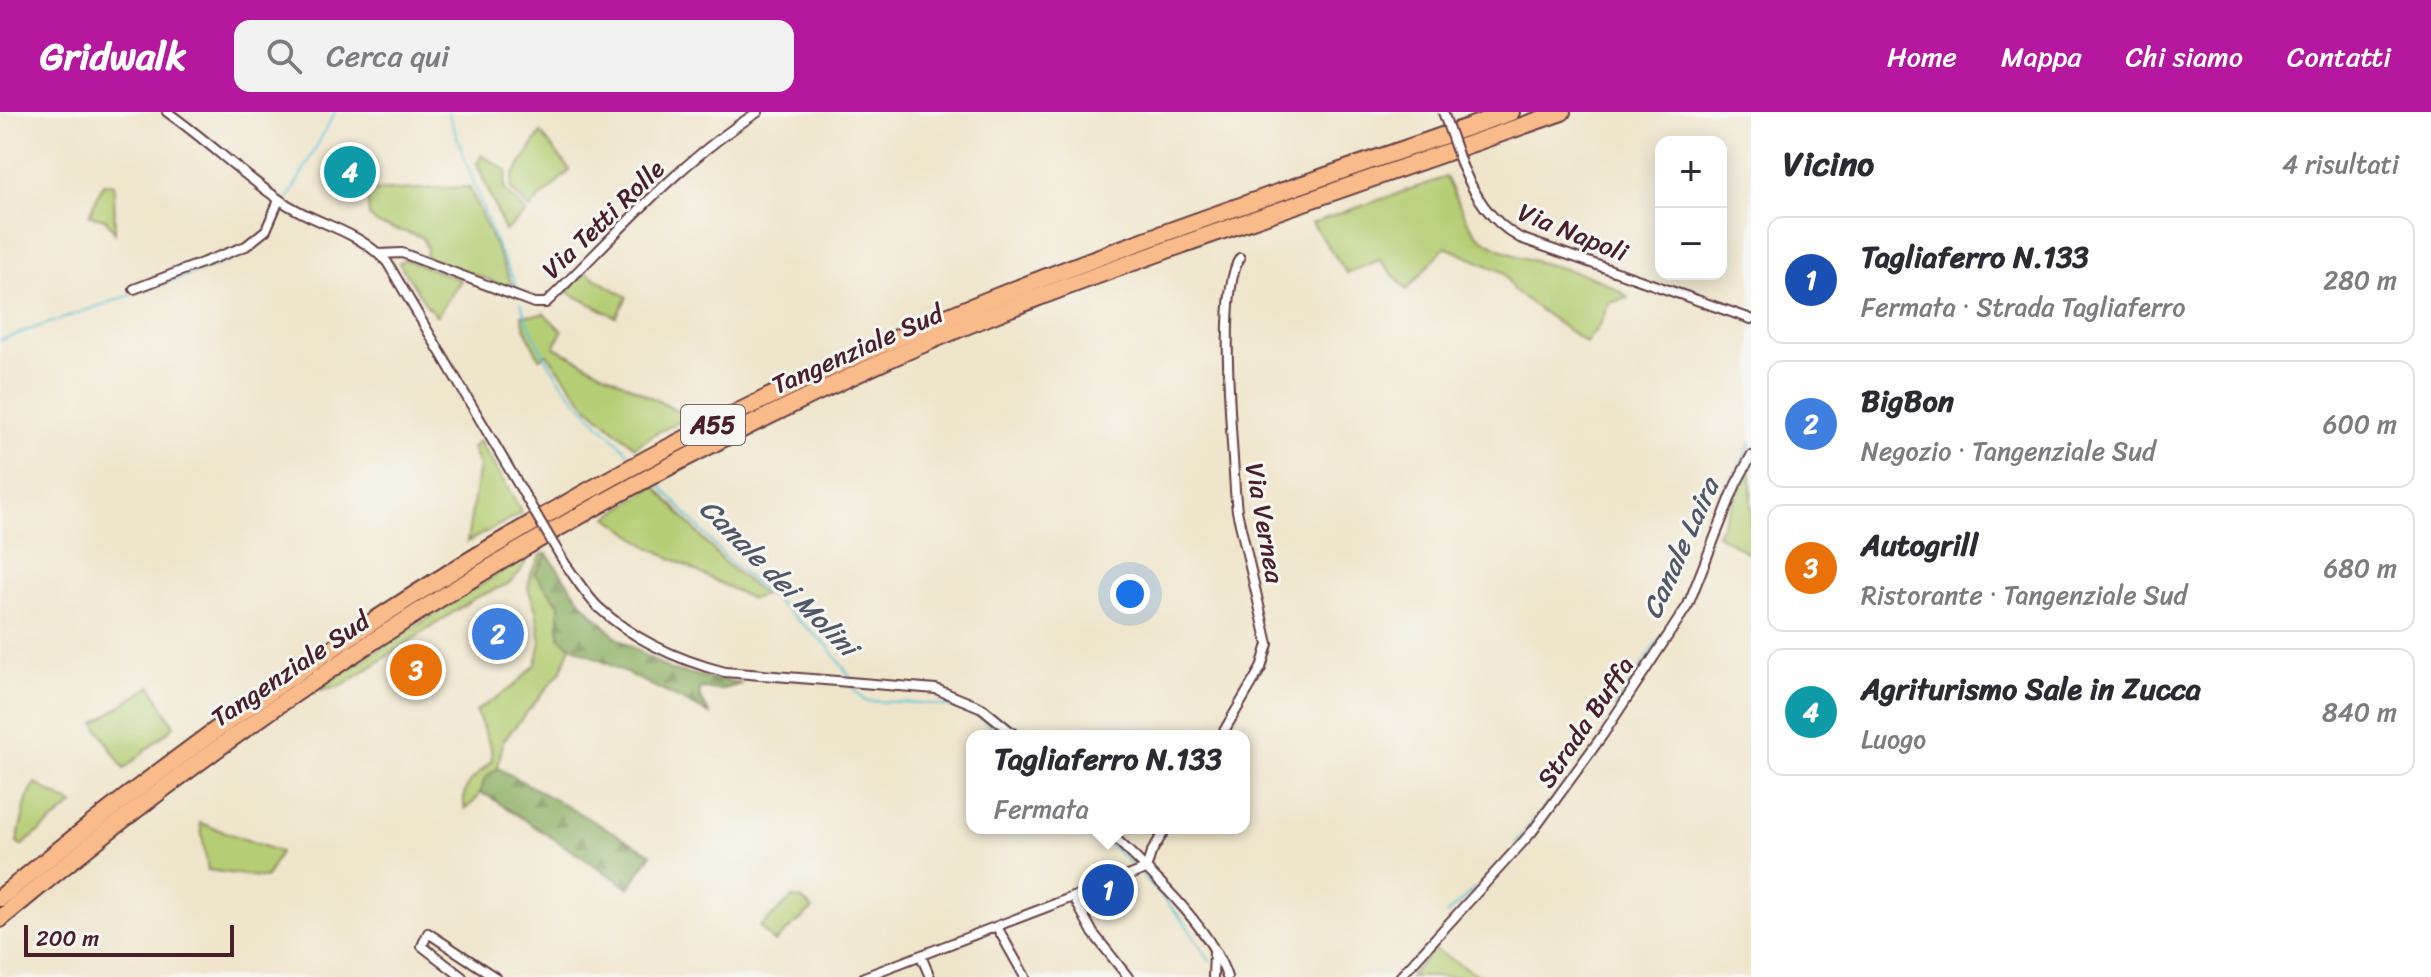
<!DOCTYPE html>
<html lang="it">
<meta charset="utf-8">
<style>
body{margin:0;font-family:Sriracha,sans-serif;background:#f2f2f3;color:#2b2b33}
.controls{position:absolute;right:24px;top:24px;display:grid;overflow:hidden;border-radius:16px;box-shadow:0 4px 20px #0003}
.controls button{width:72px;height:72px;display:grid;place-items:center;padding:0;border:0;border-bottom:2px solid #e1e1e2;background:#fff;color:#2b2b33;font:40px sans-serif}
.scale{position:absolute;left:24px;bottom:20px;width:210px;box-sizing:border-box;padding-left:8px;border:4px solid #4a1f2b;border-top:0;font-size:22px;line-height:28px;white-space:nowrap;color:#4a1f2b;-webkit-text-stroke:6px #f6f6f2;paint-order:stroke}
.you{position:absolute;left:1130px;top:482px;width:28px;height:28px;margin:-20px;border:6px solid #fff;border-radius:50%;background:#1a73e8;box-shadow:0 0 0 12px #1a73e833}
.badge{display:grid;place-items:center;width:52px;height:52px;border-radius:50%;background:#b5179e;color:#fff;font-size:26px;font-weight:700}
.pin{position:absolute;translate:-50% -50%;border:4px solid #fff;box-shadow:0 2px 8px #0006}
.popup{position:absolute;left:966px;top:618px;width:284px;height:104px;box-sizing:border-box;display:grid;place-content:center;border-radius:16px;background:#fff;filter:drop-shadow(0 2px 6px #0005);font-size:26px;white-space:nowrap;color:#7c7c81}
.popup b{font-size:30px;color:#2b2b33}
.popup::after{content:'';position:absolute;left:50%;top:100%;margin-left:-16px;border:16px solid transparent;border-top-color:#fff}
.list{margin:0;padding:0;list-style:none}
h2{display:flex;justify-content:space-between;align-items:center;height:104px;margin:0;padding:0 32px;font-size:34px}
h2 small{font-size:26px;font-weight:400;color:#7c7c81}
.list li{display:grid;grid-template-columns:52px 1fr auto;gap:24px;align-items:center;box-sizing:border-box;height:128px;margin:0 16px 16px;padding:0 16px;border:2px solid #e1e1e2;border-radius:16px}
.list b{display:block;font-size:30px;white-space:nowrap}
.list p{margin:0;font-size:26px;white-space:nowrap;color:#7c7c81}
.list em{font-size:26px;font-style:normal;color:#7c7c81}
.icon{flex:none;width:44px;height:44px;fill:none;stroke:currentColor;stroke-width:2;stroke-linecap:round;stroke-linejoin:round}
.map{position:relative;flex:none;width:1751px;height:865px;overflow:hidden}
header{display:flex;align-items:center;gap:48px;box-sizing:border-box;height:112px;padding:0 40px;background:#b5179e;color:#fff}
header strong{font-size:38px}
nav{display:flex;gap:44px;margin-inline-start:auto;font-size:28px}
.search{width:560px;height:72px;background:#f2f2f3;display:flex;align-items:center;gap:20px;box-sizing:border-box;padding:0 28px;border-radius:16px;color:#7c7c81;font-size:30px}
main{display:flex}
aside{flex:1;background:#fff}
.map>svg:first-child{display:block}
.green{fill:#b5ce74;stroke:#807650;stroke-width:2}
.forest{fill:url(#forest-firs);stroke:#6d6848;stroke-width:2}
.lines{fill:none;stroke-linecap:round;stroke-linejoin:round}
.stream{stroke:#5bc3d8;stroke-width:2}
.minor-casing{stroke:#633d43;stroke-width:12}
.motorway-casing{stroke:#633d43;stroke-width:20}
.minor{stroke:#fff;stroke-width:8}
.motorway{stroke:#fabb8b;stroke-width:16}
.minor-bridge-casing{stroke:#633d43;stroke-width:12;stroke-linecap:butt}
.minor-bridge{stroke:#fff;stroke-width:8}
.labels{text-anchor:middle;stroke-width:6;stroke-linejoin:round;paint-order:stroke}
.shield{fill:#f6f6f2;stroke:#7e6067;stroke-width:2}
.shield-label{font-size:24px;font-weight:bold;fill:#4a1f2b}
.street-label{font-size:26px;fill:#4a1f2b;stroke:#f6f6f2}
.water-label{font-size:28px;font-style:italic;fill:#505868;stroke:#f6f6f2}
</style>
<header>
<strong>Gridwalk</strong>
<div class="search"><svg class="icon" aria-label="search" viewBox="0 0 24 24"><circle cx="10" cy="10" r="6"/><path d="M15 15l6 6"/></svg>Cerca qui</div>
<nav><a>Home</a><a>Mappa</a><a>Chi siamo</a><a>Contatti</a></nav>
</header>
<main>
<div class="map">
<svg width="1751" height="865" viewBox="0 0 1751 865">
<defs>
<pattern id="forest-firs" width="22" height="20" patternUnits="userSpaceOnUse" patternTransform="scale(2)"><rect width="22" height="20" fill="#90b166"/><path d="M5 1l3.5 6h-7zM16 11l3.5 6h-7z" fill="#788f54"/></pattern>
</defs>
<rect width="100%" height="100%" fill="#f6f6f2"/>
<filter id="ink" filterUnits="userSpaceOnUse"><feTurbulence type="fractalNoise" baseFrequency=".0125" numOctaves="2"/><feDisplacementMap in="SourceGraphic" scale="16" xChannelSelector="R" yChannelSelector="G"/><feConvolveMatrix kernelMatrix="1 2 1 2 8 2 1 2 1" color-interpolation-filters="sRGB"/></filter>
<filter id="wash" filterUnits="userSpaceOnUse"><feTurbulence type="fractalNoise" baseFrequency=".006" numOctaves="4" result="noise"/><feDisplacementMap in="SourceGraphic" scale="32" xChannelSelector="R" yChannelSelector="G"/><feGaussianBlur stdDeviation="1.8" result="paint"/><feColorMatrix in="noise" values="0 0 0 0 0 0 0 0 0 0 0 0 0 0 0 0 0 1.4 0 .05"/><feComposite in="paint" operator="in"/></filter>
<g filter="url(#wash)">
<rect width="100%" height="100%" fill="#efe5cb"/>
<g class="green">
<polygon points="541,21 570,58 529,97 511,77 513,64"/>
<polygon points="482,43 507,59 504,77 526,101 505,119 477,51"/>
<path d="M1446,65c8,15 22,51 34,60 44,33 110,26 148,61l-19,5 -9,21 -14,19 -72,-52 -11,-19 -58,-25 -38,43 -27,-30 -33,13 -35,-50z"/>
<polygon points="103,72 114,72 115,121 105,107 89,103"/>
<polygon points="469,75 514,177 426,145 427,136 422,125 378,112 369,104 367,79"/>
<polygon points="405,147 461,168 437,204 428,195 399,151"/>
<polygon points="585,160 627,185 616,205 567,180"/>
<polygon points="544,201 562,219 554,235 689,305 656,321 635,335 587,294 547,242 539,246 525,217 522,203 538,203"/>
<polygon points="479,329 519,395 520,402 467,430 479,354 472,336"/>
<polygon points="1749,360 1751,361 1751,443 1717,422"/>
<polygon points="655,374 723,449 764,483 751,487 647,434 608,405"/>
<path d="M542,442h5l-12,20 24,30v33l12,9 -10,25 -58,70 -5,27c-18,14 -16,32 -33,41 -6,-26 12,-31 27,-49l-1,-12 -15,-37 38,-25 22,-22 5,-22 -5,-32 -8,-22 3,-15z"/>
<polygon points="523,446 527,448 520,460 508,472 475,486 342,574 321,578 320,575"/>
<polygon points="151,574 174,614 124,657 95,611"/>
<polygon points="35,671 73,693 21,734 17,731 27,687"/>
<polygon points="200,711 280,740 266,766 208,758"/>
<polygon points="792,786 801,787 813,797 774,830 760,815"/>
<polygon points="1434,837 1481,865 1409,865"/>
</g>
<g class="forest">
<polygon points="547,442 584,493 617,526 670,558 742,572 719,578 700,576 699,583 710,602 571,534 559,525 559,492 535,462"/>
<polygon points="498,656 652,742 629,776 488,684 480,681 485,666"/>
</g>
<g class="lines">
<g class="stream">
<polyline points="448,0 496,133 514,168 518,181"/>
<polyline points="288,87 335,0"/>
<path d="M521,191c23,68 56,101 107,149"/>
<polyline points="0,228 232,148 268,123 286,93"/>
<polyline points="658,371 727,447 828,534 850,565"/>
<path d="M852,575l13,14c36,2 80,-1 113,16 9,4 17,13 25,19"/>
<polyline points="1615,595 1680,496 1718,397 1751,331"/>
<polyline points="1092,716 1135,756"/>
<polyline points="1514,733 1548,690"/>
<polyline points="1142,763 1183,808 1210,849"/>
<polyline points="1446,803 1475,776"/>
</g>
</g>
</g>
<g filter="url(#ink)">
<g class="lines">
<g class="minor-casing">
<g id="minor">
<path d="M167,0c39,27 73,61 113,88 37,26 72,26 107,62l137,232"/>
<path d="M1462,54c13,30 28,55 58,72l231,81"/>
<path d="M379,142l23,-1 132,50h12c68,-66 131,-140 212,-191"/>
<polyline points="134,177 246,134 266,118 279,88"/>
<path d="M564,450c11,15 21,32 34,45 36,33 80,53 127,65l211,17 46,19 34,28"/>
<path d="M1221,624l40,-68 7,-24 -31,-133 -2,-20c-2,-47 -18,-200 5,-233"/>
<path d="M1105,716c40,40 104,95 122,149"/>
<polyline points="1146,757 1151,741 1166,716"/>
<polyline points="1074,786 1093,821 1128,865"/>
<polyline points="997,815 1025,865"/>
<polyline points="921,844 930,865"/>
<polyline points="462,865 422,834 428,821 495,865"/>
<polyline points="864,865 1146,757"/>
<polyline points="1213,865 1214,840"/>
<polyline points="1400,865 1532,720 1602,624 1688,493 1736,372 1751,344"/>
</g>
</g>
<g class="motorway-casing">
<g id="motorway">
<path d="M0,786c267,-222 562,-413 881,-553 205,-90 419,-159 630,-233"/>
<path d="M0,807c268,-226 565,-414 885,-558 100,-46 204,-83 307,-120 123,-43 246,-86 370,-129"/>
</g>
</g>
<use href="#minor" class="minor"/>
<use href="#motorway" class="motorway"/>
<g class="minor-bridge-casing">
<g id="minor-bridge">
<polyline points="1443,0 1462,54"/>
<polyline points="524,382 564,450"/>
</g>
</g>
<use href="#minor-bridge" class="minor-bridge"/>
</g>
</g>
<g class="labels">
<rect class="shield" x="681" y="293" width="64" height="40" rx="6"/>
<g class="shield-label">
<text x="713" y="321">A55</text>
</g>
<g class="street-label">
<text transform="translate(603 107) rotate(-44)" y="9">Via Tetti Rolle</text>
<text transform="translate(1573 120) rotate(22)" y="9">Via Napoli</text>
<text transform="translate(857 237) rotate(-24)" y="9">Tangenziale Sud</text>
<text transform="translate(1265 411) rotate(80)" y="9">Via Vernea</text>
<text transform="translate(290 557) rotate(-34)" y="9">Tangenziale Sud</text>
<text transform="translate(1585 610) rotate(-56)" y="9">Strada Buffa</text>
</g>
<g class="water-label">
<text transform="translate(1680 436) rotate(-66)" y="10">Canale Laira</text>
<text transform="translate(779 465) rotate(45)" y="10">Canale dei Molini</text>
</g>
</g>
</svg>
<div class="controls">
<button>+</button>
<button>−</button>
</div>
<div class="scale">200 m</div>
<div class="you"></div>
<div class="pin badge" style="left:1108px;top:778px;background:#1a4fb4">1</div>
<div class="popup"><b>Tagliaferro N.133</b>Fermata</div>
<div class="pin badge" style="left:498px;top:522px;background:#3f7fe0">2</div>
<div class="pin badge" style="left:416px;top:558px;background:#e8710a">3</div>
<div class="pin badge" style="left:350px;top:60px;background:#0f9aa8">4</div>
</div>
<aside>
<h2>Vicino<small>4 risultati</small></h2>
<ul class="list">
<li><span class="badge" style="background:#1a4fb4">1</span><div><b>Tagliaferro N.133</b><p>Fermata · Strada Tagliaferro</p></div><em>280 m</em></li>
<li><span class="badge" style="background:#3f7fe0">2</span><div><b>BigBon</b><p>Negozio · Tangenziale Sud</p></div><em>600 m</em></li>
<li><span class="badge" style="background:#e8710a">3</span><div><b>Autogrill</b><p>Ristorante · Tangenziale Sud</p></div><em>680 m</em></li>
<li><span class="badge" style="background:#0f9aa8">4</span><div><b>Agriturismo Sale in Zucca</b><p>Luogo</p></div><em>840 m</em></li>
</ul>
</aside>
</main>
